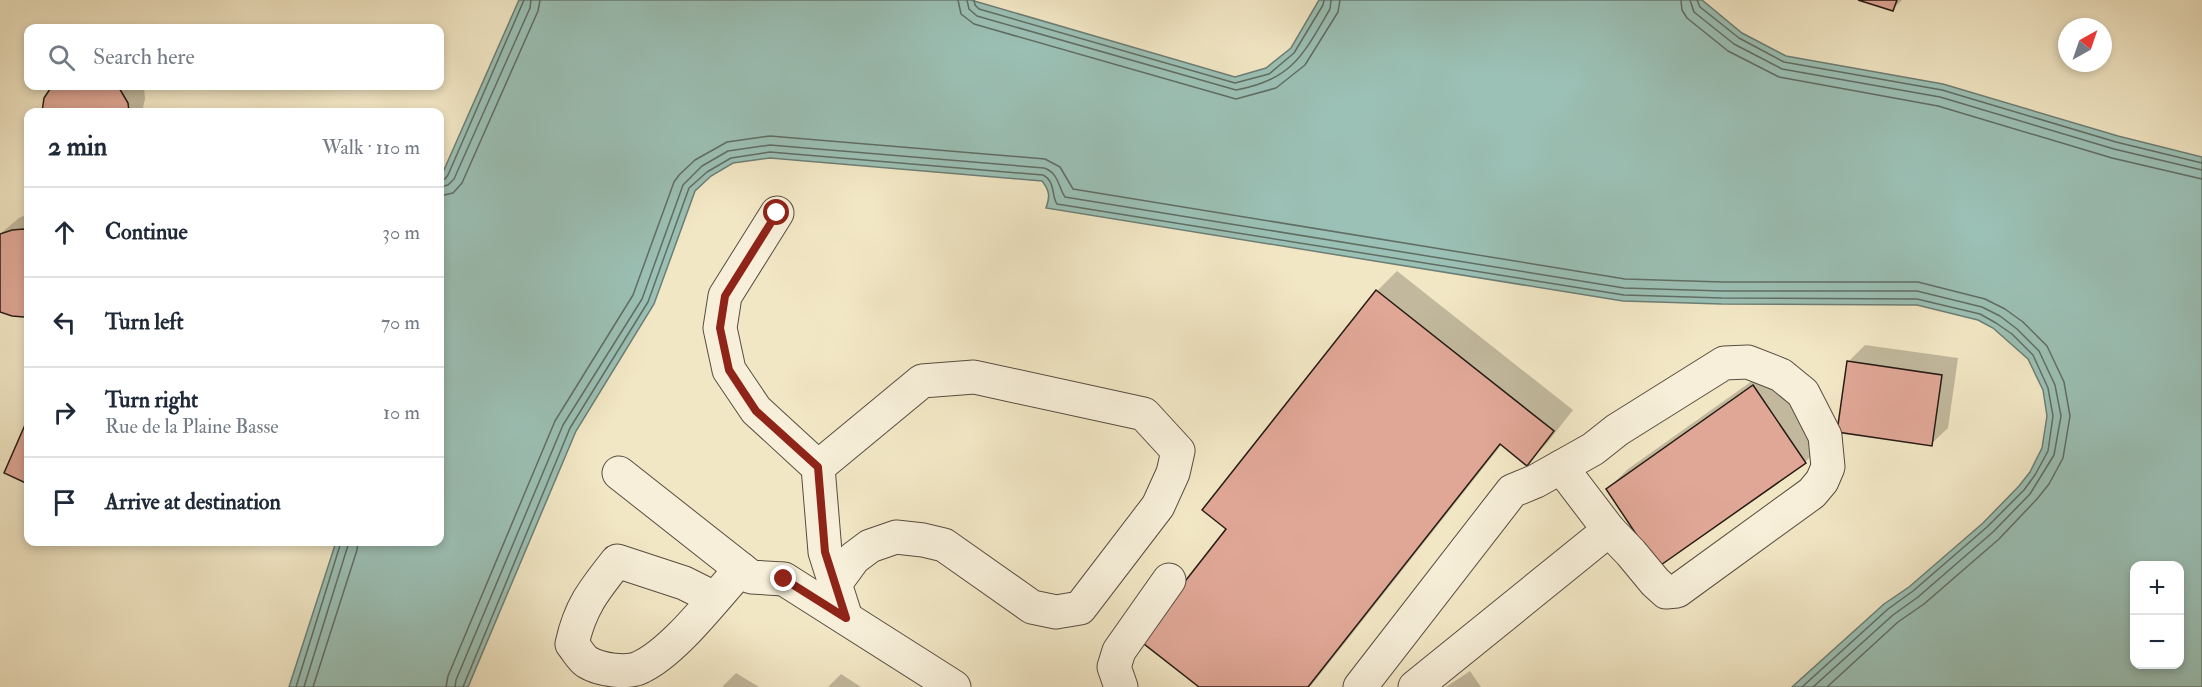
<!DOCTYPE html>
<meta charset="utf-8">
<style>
body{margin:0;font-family:"IM FELL Double Pica",serif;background:#f6f6f7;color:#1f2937}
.controls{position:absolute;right:18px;bottom:18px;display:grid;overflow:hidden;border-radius:12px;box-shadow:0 3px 9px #0003}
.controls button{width:54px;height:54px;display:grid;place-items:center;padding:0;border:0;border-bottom:2px solid #e0e1e3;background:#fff;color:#1f2937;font:30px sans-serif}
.compass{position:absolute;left:2058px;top:18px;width:54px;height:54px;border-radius:50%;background:#fff;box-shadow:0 3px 9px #0003;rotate:40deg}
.stop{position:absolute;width:18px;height:18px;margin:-14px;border:4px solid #8f2418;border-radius:50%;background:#fff}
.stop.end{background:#8f2418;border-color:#fff;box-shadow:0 2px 6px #0008}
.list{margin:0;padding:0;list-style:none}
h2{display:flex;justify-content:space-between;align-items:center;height:78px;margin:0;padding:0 24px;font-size:26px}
h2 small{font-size:20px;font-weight:400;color:#747a83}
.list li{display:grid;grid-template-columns:39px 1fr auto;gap:18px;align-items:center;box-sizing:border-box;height:90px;padding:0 24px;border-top:2px solid #e0e1e3}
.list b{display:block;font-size:22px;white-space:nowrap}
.list p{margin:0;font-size:20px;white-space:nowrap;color:#747a83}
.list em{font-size:20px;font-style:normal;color:#747a83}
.icon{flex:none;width:33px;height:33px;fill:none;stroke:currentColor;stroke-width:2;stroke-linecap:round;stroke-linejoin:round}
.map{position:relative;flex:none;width:2202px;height:687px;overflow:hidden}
.search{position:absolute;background:#fff;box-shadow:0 3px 9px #0003;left:24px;top:24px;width:420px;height:66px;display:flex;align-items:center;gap:15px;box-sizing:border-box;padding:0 21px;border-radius:12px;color:#747a83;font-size:22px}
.panel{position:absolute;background:#fff;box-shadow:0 3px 9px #0003;left:24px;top:108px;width:420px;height:438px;border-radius:12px}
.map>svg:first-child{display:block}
.water{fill:#9bc0b5;stroke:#6c7e75;stroke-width:1.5;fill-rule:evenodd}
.shadow{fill:#0003}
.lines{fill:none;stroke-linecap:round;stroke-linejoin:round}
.shore{stroke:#606d64;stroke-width:1.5}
.building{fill:#e0a796;stroke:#251a14;stroke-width:1.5}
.minor-casing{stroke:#584d40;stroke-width:35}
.minor{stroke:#f7efd9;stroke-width:33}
.route{stroke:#8f2418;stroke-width:8}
</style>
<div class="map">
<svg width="2202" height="687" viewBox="0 0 2202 687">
<rect width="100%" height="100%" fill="#f2e7c5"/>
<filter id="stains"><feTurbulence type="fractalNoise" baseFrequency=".00333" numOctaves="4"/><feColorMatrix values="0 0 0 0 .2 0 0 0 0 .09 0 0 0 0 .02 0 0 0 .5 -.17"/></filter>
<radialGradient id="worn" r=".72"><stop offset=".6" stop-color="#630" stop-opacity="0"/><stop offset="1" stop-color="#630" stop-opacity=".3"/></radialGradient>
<path class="water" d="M519,0h452l264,77 31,-9 25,-20 28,-48h383l40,33 44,23 157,28 175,52 84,21v530h-410l92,-83 25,-17 74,-64 36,-37 11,-14 12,-24 5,-32 -4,-26 -15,-31 -35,-31 -15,-8 -61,-15 -195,-1 -99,-3 -577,-93c4,-11 4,-17 -4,-27l-272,-23 -37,5 -22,13 -16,15 -41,113 -78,127 -108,256h-179l47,-145h104v-363zM2134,566h46v98h-46z"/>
<g class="shadow">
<polygon points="1863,0 1902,0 1893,9"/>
<polygon points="54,86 144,86 145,99 142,112 43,112"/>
<polygon points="28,214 28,314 24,315 0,310 0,234 19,218"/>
<polygon points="1397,271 1573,410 1547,443 1527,464 1502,444 1310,687 1201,687 1228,528 1377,291"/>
<polygon points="1865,345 1958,358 1948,428 1931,444 1848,362"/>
<polygon points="1773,366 1826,442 1805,462 1659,565 1608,489 1628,469"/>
<polygon points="28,421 28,482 6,472"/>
<polygon points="1470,671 1481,687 1446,687"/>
<polygon points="736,673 759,687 722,687"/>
<polygon points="841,674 861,687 828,687"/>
</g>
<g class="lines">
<g class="shore">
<polyline points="958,0 961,14 974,24 1236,99 1276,88 1305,65 1338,12 1340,0"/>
<path d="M967,0l2,9 8,7 259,74c56,-10 67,-35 94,-81l1,-9"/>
<polyline points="974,0 975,5 979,9 1235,83 1269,74 1294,53 1323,5 1324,0"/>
<polyline points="1681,0 1682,10 1687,18 1728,51 1779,77 1938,106 2112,158 2202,179"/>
<polyline points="1690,0 1694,12 1734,44 1782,69 1940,97 2114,149 2202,170"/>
<polyline points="1697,0 1700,7 1739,38 1784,62 1942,90 2116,142 2202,163"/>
<polyline points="440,180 445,179 448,175 524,0"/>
<polyline points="440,187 448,185 454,179 530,8 531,0"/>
<polyline points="440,196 453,193 462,183 538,11 540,0"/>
<polyline points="296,687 341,542"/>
<polyline points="304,687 349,542"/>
<polyline points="313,687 357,550 358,542"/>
<polyline points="446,687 448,676 555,421 633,295 674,182 679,175 695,160 727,142 770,136 1045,159 1060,167 1073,189 1625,279 1722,282 1918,282 1985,299 2005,309 2023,322 2047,346 2064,382 2070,416 2063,458 2049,484 2037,499 1999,539 1924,604 1898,622 1827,687"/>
<path d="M455,687l1,-7 107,-255 79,-126 41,-114 19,-19 26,-15 42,-6 274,23c15,5 14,19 21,29l559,91 98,3h195l65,16 18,9 17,13 22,22 16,34 6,31 -7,39 -24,39 -37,38 -75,65 -25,18 -80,72"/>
<path d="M463,687l107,-259 78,-126 41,-114 18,-16 24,-14 39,-6 273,23c13,7 8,20 14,29l567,91 98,3 195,1 63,15 16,9 16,11 21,21 15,33 5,28 -5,35 -13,24 -11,15 -37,37 -74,64 -25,18 -86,78"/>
</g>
</g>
<g class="building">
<polygon points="1858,0 1897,0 1893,11"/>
<polygon points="52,86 118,86 128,103 129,112 42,112 44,98"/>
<polygon points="24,229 28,230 28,316 24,317 12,316 0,312 0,234 12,230"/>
<polygon points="1376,290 1554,431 1527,466 1500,444 1308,687 1199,687 1139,640 1226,529 1202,510"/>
<polygon points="1847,361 1942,375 1932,446 1837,432"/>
<polygon points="1753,385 1806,463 1658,567 1606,489"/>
<polygon points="28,418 28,484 4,473"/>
</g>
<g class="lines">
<g class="minor-casing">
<g id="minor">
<polyline points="777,213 725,296 720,328 729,370 756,410 818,467"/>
<polyline points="619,473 751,577 784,579 954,687"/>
<polyline points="835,584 854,558 870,546 896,537 923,540 944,545 1032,607 1056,612 1080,608 1158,506 1173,473 1178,451 1144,414 974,377 922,381 818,467 825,552 846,618"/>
<path d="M714,598l-30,-15 -67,-22c-23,29 -37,46 -45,83 5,6 9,14 15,18 13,8 41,12 54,5 34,-16 74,-70 100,-98"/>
<polyline points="1121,687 1114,667 1119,651 1169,580"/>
<polyline points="1360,687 1512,491 1536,481 1593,449 1617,430 1724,363 1748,362 1781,375 1803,393 1825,436 1828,467 1822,481 1812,493 1677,591 1666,592 1655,582 1631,553 1609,530"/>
<polyline points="1415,687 1609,530 1561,467"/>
</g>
</g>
<use href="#minor" class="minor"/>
</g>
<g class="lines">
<polyline class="route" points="777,213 725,296 720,328 729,370 756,411 818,467 825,552 846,618 784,579"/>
</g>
<rect width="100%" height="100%" filter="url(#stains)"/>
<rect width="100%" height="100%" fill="url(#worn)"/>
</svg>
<div class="controls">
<button>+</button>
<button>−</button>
</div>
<svg class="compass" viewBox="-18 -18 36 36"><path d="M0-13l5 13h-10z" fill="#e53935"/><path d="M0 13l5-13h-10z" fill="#747a83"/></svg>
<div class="stop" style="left:777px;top:213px"></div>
<div class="stop end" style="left:784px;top:579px"></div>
<div class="search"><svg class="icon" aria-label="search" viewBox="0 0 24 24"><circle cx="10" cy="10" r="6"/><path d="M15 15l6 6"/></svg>Search here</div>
<section class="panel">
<h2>2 min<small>Walk · 110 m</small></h2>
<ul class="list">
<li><svg class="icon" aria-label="ahead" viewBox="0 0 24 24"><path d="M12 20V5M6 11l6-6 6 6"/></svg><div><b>Continue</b></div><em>30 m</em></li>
<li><svg class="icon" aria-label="left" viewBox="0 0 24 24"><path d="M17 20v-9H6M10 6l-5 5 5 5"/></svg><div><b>Turn left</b></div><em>70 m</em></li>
<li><svg class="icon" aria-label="right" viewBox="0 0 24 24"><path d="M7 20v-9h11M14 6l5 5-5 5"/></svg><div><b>Turn right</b><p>Rue de la Plaine Basse</p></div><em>10 m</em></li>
<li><svg class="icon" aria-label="arrive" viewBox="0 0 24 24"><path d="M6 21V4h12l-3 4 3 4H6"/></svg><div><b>Arrive at destination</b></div></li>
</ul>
</section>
</div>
